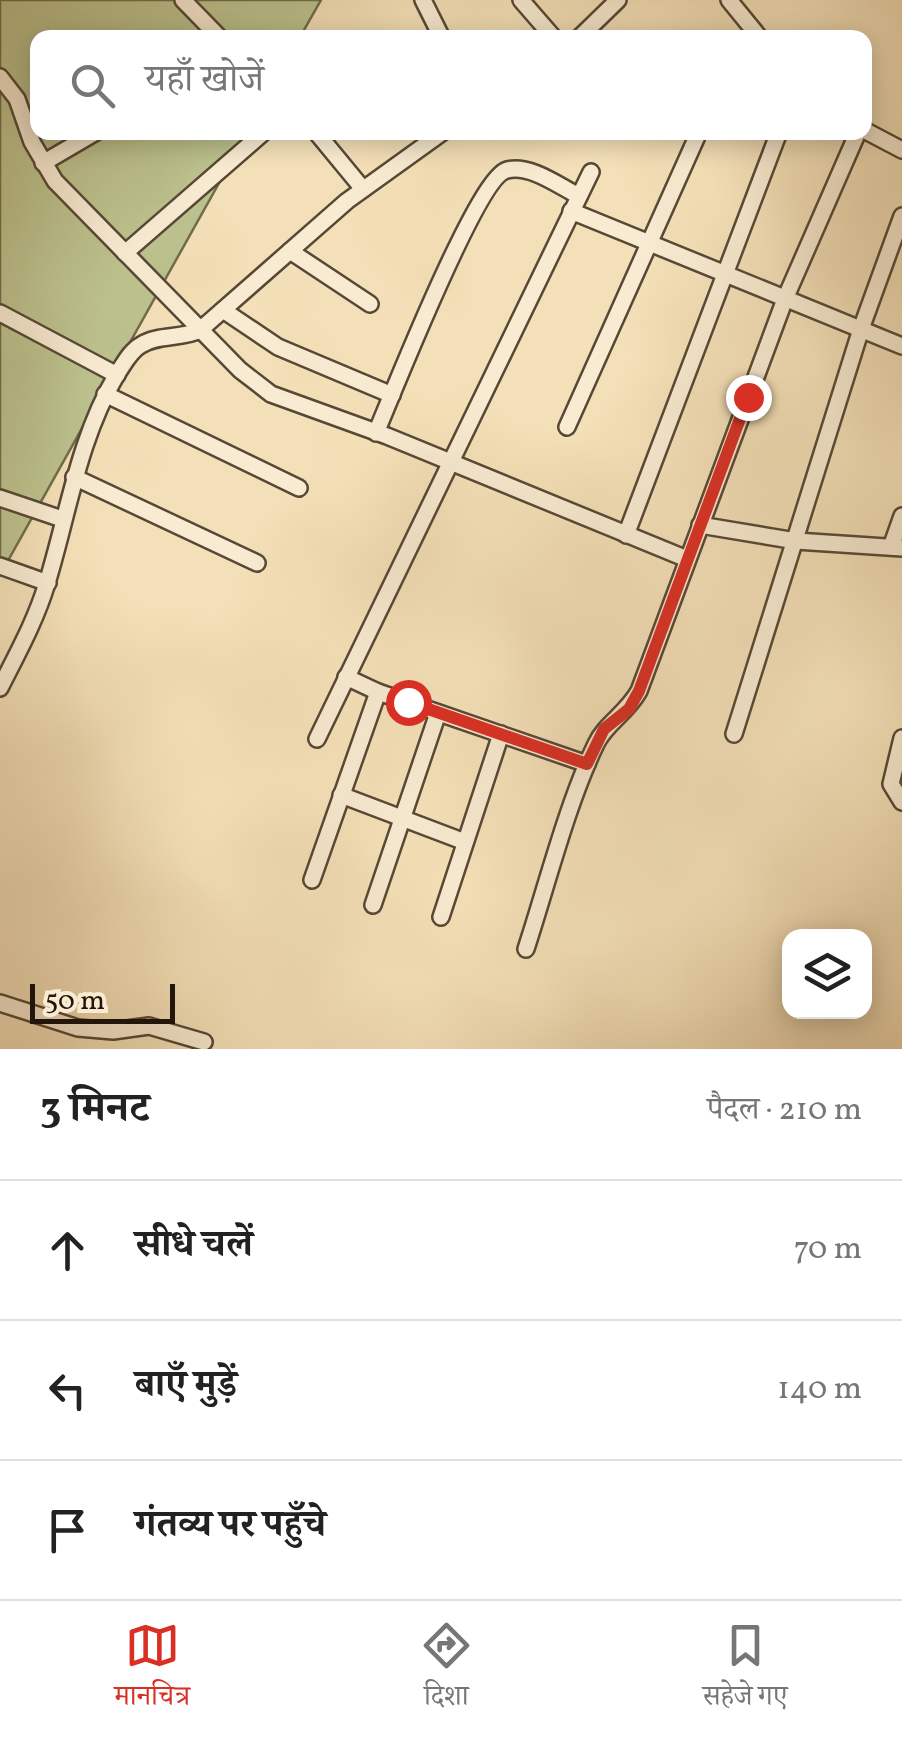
<!DOCTYPE html>
<html lang="hi">
<meta charset="utf-8">
<style>
body{margin:0;font-family:Vollkorn,"Noto Serif Devanagari",serif;background:#f2f2f2;color:#222}
.controls{position:absolute;right:30px;bottom:30px;display:grid;overflow:hidden;border-radius:20px;box-shadow:0 5px 25px #0003}
.controls button{width:90px;height:90px;display:grid;place-items:center;padding:0;border:0;border-bottom:2px solid #e0e0e0;background:#fff;color:#222;font:50px sans-serif}
.scale{position:absolute;left:30px;bottom:25px;width:145px;box-sizing:border-box;padding-left:10px;border:5px solid #231509;border-top:0;font-size:28px;line-height:35px;white-space:nowrap;color:#231509;-webkit-text-stroke:8px #f8ebd1;paint-order:stroke}
.stop{position:absolute;width:30px;height:30px;margin:-22px;border:8px solid #d93025;border-radius:50%;background:#fff}
.stop.end{background:#d93025;border-color:#fff;box-shadow:0 2px 10px #0008}
.list{margin:0;padding:0;list-style:none}
h2{display:flex;justify-content:space-between;align-items:center;height:130px;margin:0;padding:0 40px;font-size:42px}
h2 small{font-size:32px;font-weight:400;color:#767676}
.list li{display:grid;grid-template-columns:65px 1fr auto;gap:30px;align-items:center;box-sizing:border-box;height:140px;padding:0 40px;border-top:2px solid #e0e0e0}
.list b{display:block;font-size:38px;white-space:nowrap}
.list em{font-size:32px;font-style:normal;color:#767676}
.icon{flex:none;width:55px;height:55px;fill:none;stroke:currentColor;stroke-width:2;stroke-linecap:round;stroke-linejoin:round}
.map{position:relative;flex:none;width:902px;height:1049px;overflow:hidden}
.search{position:absolute;background:#fff;box-shadow:0 5px 25px #0003;left:30px;right:30px;top:30px;height:110px;display:flex;align-items:center;gap:25px;box-sizing:border-box;padding:0 35px;border-radius:20px;color:#767676;font-size:38px}
.sheet{height:550px;background:#fff}
nav{display:flex;justify-content:space-around;align-items:center;box-sizing:border-box;height:140px;border-top:2px solid #e0e0e0;background:#fff;font-size:28px;color:#767676}
nav a{display:grid;justify-items:center;gap:5px}
nav .on{color:#d93025}
.map>svg:first-child{display:block}
.grass{fill:#bcc28e;stroke:#706c4c;stroke-width:2.5}
.lines{fill:none;stroke-linecap:round;stroke-linejoin:round}
.minor-casing{stroke:#574835;stroke-width:20}
.minor{stroke:#f8ebd1;stroke-width:15}
.route{stroke:#d93025;stroke-width:12}
</style>
<div class="map">
<svg width="902" height="1049" viewBox="0 0 902 1049">
<rect width="100%" height="100%" fill="#f4e0b8"/>
<filter id="stains"><feTurbulence type="fractalNoise" baseFrequency=".002" numOctaves="4"/><feColorMatrix values="0 0 0 0 .2 0 0 0 0 .09 0 0 0 0 .02 0 0 0 .5 -.17"/></filter>
<radialGradient id="worn" r=".72"><stop offset=".6" stop-color="#630" stop-opacity="0"/><stop offset="1" stop-color="#630" stop-opacity=".3"/></radialGradient>
<polygon class="grass" points="0,0 321,0 300,37 38,38 38,132 247,133 0,575"/>
<g class="lines">
<g class="minor-casing">
<g id="minor">
<polyline points="183,0 220,38"/>
<polyline points="423,0 442,38"/>
<polyline points="521,0 554,38"/>
<polyline points="729,0 760,38"/>
<polyline points="579,38 618,0"/>
<polyline points="0,77 17,99 32,142 55,181 240,370 271,394 387,436 687,559"/>
<polyline points="864,130 902,150"/>
<polyline points="316,132 363,189"/>
<polyline points="43,163 96,132"/>
<polyline points="571,211 902,346"/>
<polyline points="290,251 370,304"/>
<polyline points="125,253 264,132"/>
<polyline points="223,310 278,347 392,395"/>
<polyline points="0,313 117,375"/>
<polyline points="105,394 299,488"/>
<polyline points="567,427 699,132"/>
<path d="M376,433c16,-38 102,-256 131,-263 23,-6 52,16 72,26"/>
<polyline points="74,477 257,563"/>
<polyline points="0,498 62,519"/>
<polyline points="700,525 796,541 902,548"/>
<polyline points="626,535 779,132"/>
<polyline points="891,547 902,516"/>
<polyline points="0,566 48,583"/>
<polyline points="346,677 378,692 587,764"/>
<path d="M0,688c17,-34 36,-68 47,-105 22,-72 31,-143 70,-209 7,-10 13,-23 24,-29 17,-11 41,-6 59,-15l147,-129 96,-69"/>
<polyline points="734,734 861,329 902,216"/>
<polyline points="902,738 891,784 902,802"/>
<polyline points="317,739 591,172"/>
<polyline points="341,795 465,842"/>
<polyline points="312,880 378,692"/>
<polyline points="373,905 438,713"/>
<polyline points="441,917 501,734"/>
<path d="M526,949c21,-64 41,-145 70,-205 9,-20 30,-30 43,-53l146,-392 73,-167"/>
<polyline points="0,1003 78,1028 113,1031 149,1026 204,1042"/>
</g>
</g>
<use href="#minor" class="minor"/>
</g>
<g class="lines">
<polyline class="route" points="408,702 587,764 604,729 629,709 639,691 748,397"/>
</g>
<rect width="100%" height="100%" filter="url(#stains)"/>
<rect width="100%" height="100%" fill="url(#worn)"/>
</svg>
<div class="controls">
<button><svg class="icon" aria-label="layers" viewBox="0 0 24 24"><path d="M12 4l9 5-9 5-9-5zM3 14l9 5 9-5"/></svg></button>
</div>
<div class="scale">50 m</div>
<div class="stop" style="left:408px;top:702px"></div>
<div class="stop end" style="left:748px;top:397px"></div>
<div class="search"><svg class="icon" aria-label="search" viewBox="0 0 24 24"><circle cx="10" cy="10" r="6"/><path d="M15 15l6 6"/></svg>यहाँ खोजें</div>
</div>
<section class="sheet">
<h2>3 मिनट<small>पैदल · 210 m</small></h2>
<ul class="list">
<li><svg class="icon" aria-label="ahead" viewBox="0 0 24 24"><path d="M12 20V5M6 11l6-6 6 6"/></svg><div><b>सीधे चलें</b></div><em>70 m</em></li>
<li><svg class="icon" aria-label="left" viewBox="0 0 24 24"><path d="M17 20v-9H6M10 6l-5 5 5 5"/></svg><div><b>बाएँ मुड़ें</b></div><em>140 m</em></li>
<li><svg class="icon" aria-label="arrive" viewBox="0 0 24 24"><path d="M6 21V4h12l-3 4 3 4H6"/></svg><div><b>गंतव्य पर पहुँचे</b></div></li>
</ul>
</section>
<nav>
<a class="on"><svg class="icon" aria-label="map" viewBox="0 0 24 24"><path d="M3 6l6-2 6 2 6-2v14l-6 2-6-2-6 2zM9 4v14M15 6v14"/></svg>मानचित्र</a>
<a><svg class="icon" aria-label="directions" viewBox="0 0 24 24"><path d="M12 3l9 9-9 9-9-9zM9 14v-3h6M13 9l2 2-2 2"/></svg>दिशा</a>
<a><svg class="icon" aria-label="saved" viewBox="0 0 24 24"><path d="M7 4h10v16l-5-4-5 4z"/></svg>सहेजे गए</a>
</nav>
